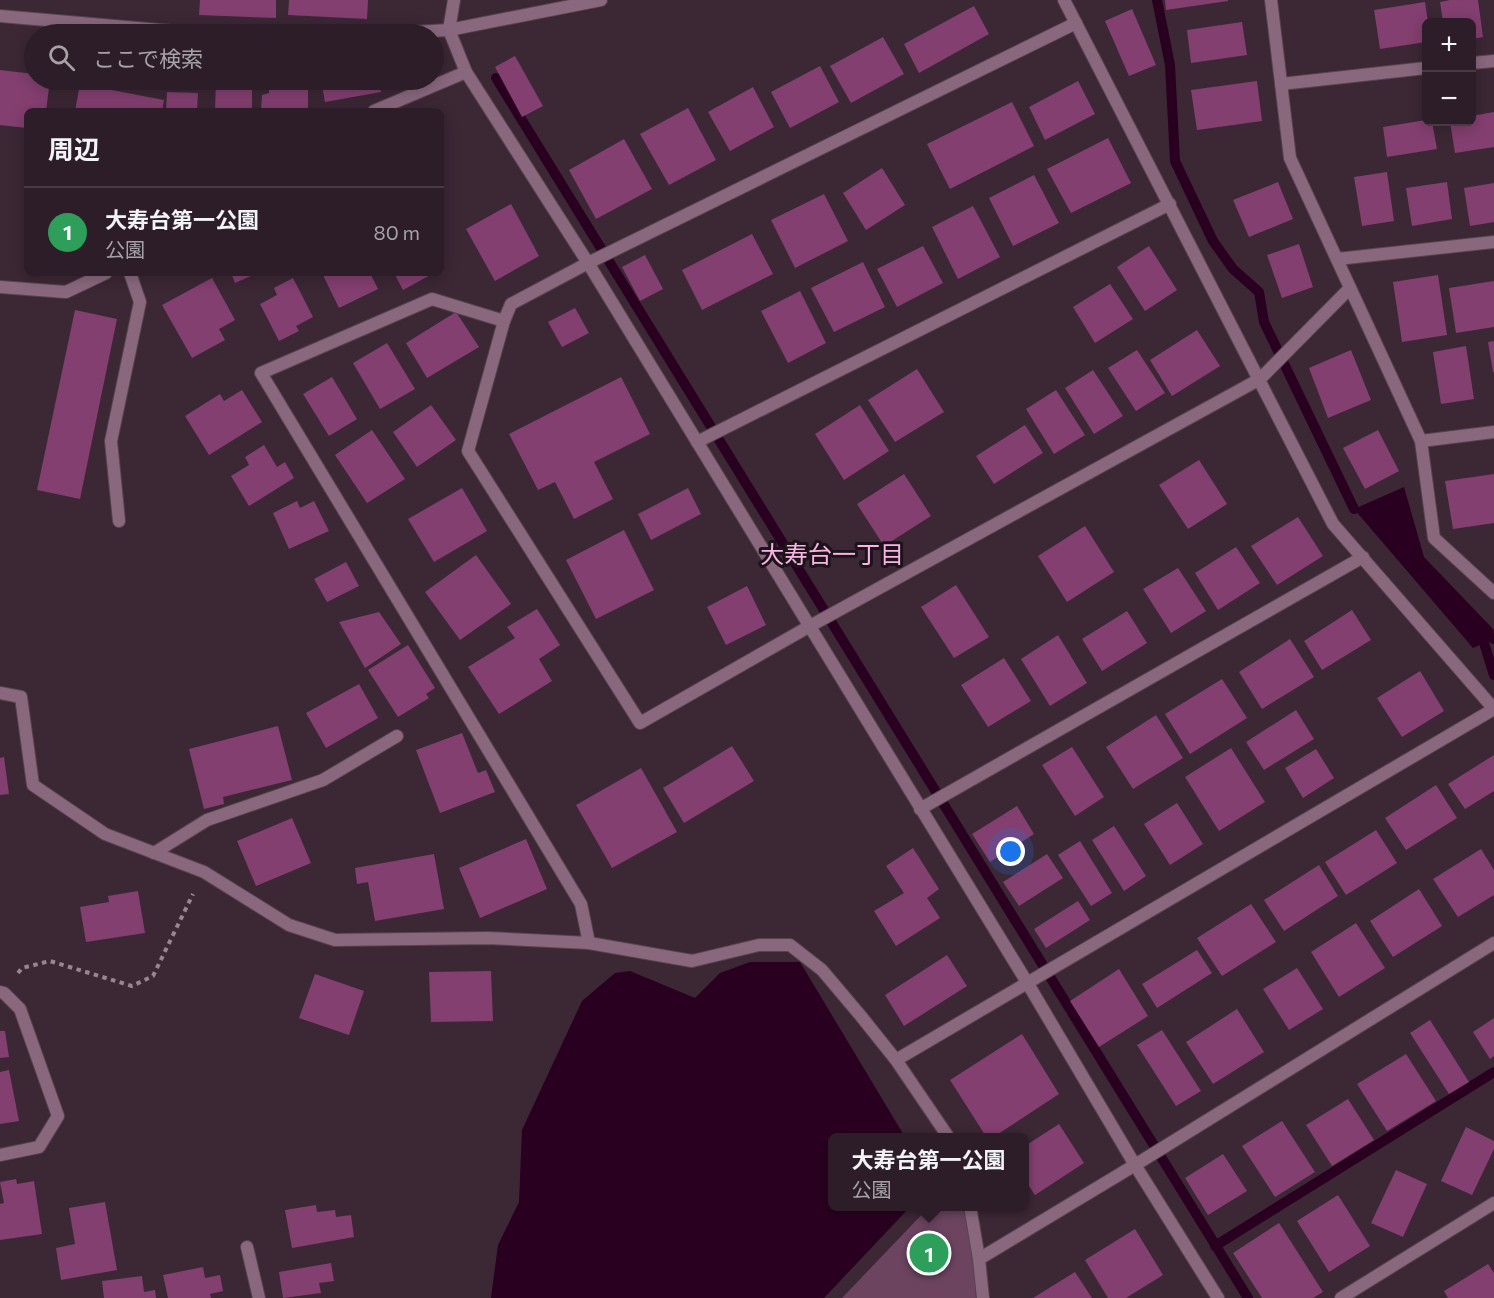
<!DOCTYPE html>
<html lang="ja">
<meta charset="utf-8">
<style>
body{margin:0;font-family:Commissioner,"Noto Sans JP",sans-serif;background:#352630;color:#f1f3f6}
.controls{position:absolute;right:18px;top:18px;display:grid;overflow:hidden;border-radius:9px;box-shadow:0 3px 15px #0003}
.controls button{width:54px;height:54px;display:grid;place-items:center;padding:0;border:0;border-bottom:2px solid #483b45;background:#2d1d28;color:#f1f3f6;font:30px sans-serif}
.you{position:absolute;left:1011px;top:852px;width:21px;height:21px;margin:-15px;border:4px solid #fff;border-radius:50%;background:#1a73e8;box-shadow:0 0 0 9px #1a73e833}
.badge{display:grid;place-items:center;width:39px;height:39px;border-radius:50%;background:#1a73e8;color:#fff;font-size:20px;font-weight:700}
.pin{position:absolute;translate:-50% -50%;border:3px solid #fff;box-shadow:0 2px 6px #0006}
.popup{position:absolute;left:828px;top:1133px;width:201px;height:78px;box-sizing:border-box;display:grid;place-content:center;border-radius:9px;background:#2d1d28;filter:drop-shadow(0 2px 4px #0005);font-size:20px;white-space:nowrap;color:#a7a2a8}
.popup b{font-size:22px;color:#f1f3f6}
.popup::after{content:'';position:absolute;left:50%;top:100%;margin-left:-12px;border:12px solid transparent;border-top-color:#2d1d28}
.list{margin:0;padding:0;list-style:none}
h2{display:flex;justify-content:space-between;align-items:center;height:78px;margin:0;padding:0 24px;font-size:26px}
h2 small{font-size:20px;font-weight:400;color:#a7a2a8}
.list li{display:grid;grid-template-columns:39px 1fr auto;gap:18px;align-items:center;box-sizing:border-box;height:90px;padding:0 24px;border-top:2px solid #483b45}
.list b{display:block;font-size:22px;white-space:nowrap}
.list p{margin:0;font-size:20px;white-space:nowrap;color:#a7a2a8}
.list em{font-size:20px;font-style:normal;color:#a7a2a8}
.icon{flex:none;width:33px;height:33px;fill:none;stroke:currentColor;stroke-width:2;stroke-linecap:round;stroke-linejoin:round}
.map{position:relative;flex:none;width:1494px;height:1298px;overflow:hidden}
.search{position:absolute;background:#2d1d28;box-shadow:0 3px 15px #0003;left:24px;top:24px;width:420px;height:66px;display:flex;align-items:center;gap:15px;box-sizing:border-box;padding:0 21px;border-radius:33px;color:#a7a2a8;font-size:22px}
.panel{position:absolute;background:#2d1d28;box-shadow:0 3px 15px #0003;left:24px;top:108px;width:420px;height:168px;border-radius:9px}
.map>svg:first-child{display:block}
.green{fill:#6c4460}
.water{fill:#2a0020}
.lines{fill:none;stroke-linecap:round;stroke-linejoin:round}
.stream{stroke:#2a0020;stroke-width:10}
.building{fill:#833f70}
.minor-casing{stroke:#584451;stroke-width:14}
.path{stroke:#978691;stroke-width:4;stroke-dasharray:4.5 4.5;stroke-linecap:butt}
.minor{stroke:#89687e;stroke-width:12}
.labels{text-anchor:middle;stroke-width:6;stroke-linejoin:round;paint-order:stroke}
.neighbourhood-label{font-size:24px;fill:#fab4e4;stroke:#1d131a}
</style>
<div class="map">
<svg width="1494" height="1298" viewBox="0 0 1494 1298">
<rect width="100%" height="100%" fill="#3c2735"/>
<polygon class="green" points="929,1207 970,1207 976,1298 842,1298"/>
<g class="water">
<path d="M1404,487l20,70 70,73c-2,10 -12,14 -21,18l-119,-139z"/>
<polygon points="750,962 800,962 905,1137 833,1138 833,1206 910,1207 824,1298 491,1298 498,1245 519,1202 522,1130 582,1001 615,973 630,971 695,998 720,973"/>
</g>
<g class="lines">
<g class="stream">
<polyline points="1157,0 1170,65 1175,161 1213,241 1233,269 1259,292 1264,322 1354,509"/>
<polyline points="496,78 1248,1298"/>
<polyline points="1491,637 1494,639"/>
<polyline points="1484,643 1494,675"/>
<polyline points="1215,1246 1494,1072"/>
</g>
</g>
<g class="building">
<polygon points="200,0 276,0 276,18 199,15"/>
<polygon points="289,0 368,0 367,19 288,15"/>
<polygon points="1165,0 1228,0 1228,1 1166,10"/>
<polygon points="1450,0 1478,0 1483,37 1472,39 1472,22 1443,22 1440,2"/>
<polygon points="1425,2 1428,22 1426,42 1380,49 1374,10"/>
<polygon points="974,6 989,34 919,73 904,44"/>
<polygon points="1132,9 1156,65 1129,76 1105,21"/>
<polygon points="1242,22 1247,55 1191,63 1187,30"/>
<polygon points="883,37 904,74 851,103 830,66"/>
<polygon points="515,56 543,106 522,117 495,67"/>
<polygon points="820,66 839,102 790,128 771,92"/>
<polygon points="0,70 34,74 34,80 50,80 46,111 27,111 27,128 0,125"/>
<polygon points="216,80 252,80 252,111 215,111"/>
<polygon points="269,80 308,80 308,111 261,111 262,95 269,93"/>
<polygon points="321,80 379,80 381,92 325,102"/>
<polygon points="1078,81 1095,114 1045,140 1029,107"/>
<polygon points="1257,81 1262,121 1197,130 1191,90"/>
<polygon points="80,84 164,100 162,111 75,111"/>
<polygon points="753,87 774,127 730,151 708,112"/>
<polygon points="167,92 198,93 197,111 166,111"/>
<polygon points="1012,102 1034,146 950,189 927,144"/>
<polygon points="688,108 716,160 669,185 640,134"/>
<polygon points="1494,112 1494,147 1455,153 1450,122 1472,122 1472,116"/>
<polygon points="1426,120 1426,122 1432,122 1437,149 1387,157 1383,127"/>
<polygon points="1108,138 1131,183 1071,213 1047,169"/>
<polygon points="624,139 652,189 596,219 569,170"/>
<polygon points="882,168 905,205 866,230 843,193"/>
<polygon points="1387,172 1394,221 1362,226 1354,177"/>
<polygon points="1034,175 1059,223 1013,246 989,198"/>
<polygon points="1278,182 1293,219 1249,237 1233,200"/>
<polygon points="1447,182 1452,219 1412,226 1406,188"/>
<polygon points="1494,183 1494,222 1470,226 1464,188"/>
<polygon points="824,194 848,241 795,268 771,220"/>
<polygon points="511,204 539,256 495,281 466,229"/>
<polygon points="973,206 1000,257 958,279 932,227"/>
<polygon points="752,234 773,274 702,310 682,270"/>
<polygon points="1299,244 1313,287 1282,298 1267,255"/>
<polygon points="923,246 943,283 897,307 877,269"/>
<polygon points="1149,246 1177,290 1145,311 1117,267"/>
<polygon points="645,255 663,289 640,301 622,267"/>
<polygon points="863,262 885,307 834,332 811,288"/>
<polygon points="231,273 258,273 235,283"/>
<polygon points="322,273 370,273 378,289 339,308"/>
<polygon points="394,273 434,273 403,290"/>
<polygon points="1438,275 1447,335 1402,342 1393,282"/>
<polygon points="212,278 235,320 219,329 225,340 192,358 162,305"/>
<polygon points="293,278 313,317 296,326 299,331 279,341 260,304 277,295 274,288"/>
<polygon points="1494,281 1494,327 1456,333 1449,288"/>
<polygon points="1110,284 1133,319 1095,343 1073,307"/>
<polygon points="800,291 826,343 788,363 761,311"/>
<polygon points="575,308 589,333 562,347 548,322"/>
<polygon points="75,310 117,319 80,499 37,490"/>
<polygon points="456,312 479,347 427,378 406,343"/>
<polygon points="1197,330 1220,366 1172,396 1150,360"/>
<polygon points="1494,341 1494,372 1493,372 1488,342"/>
<polygon points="387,343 415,389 380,409 353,363"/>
<polygon points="1466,346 1474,399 1441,404 1433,352"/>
<polygon points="1137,350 1165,393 1136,411 1108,368"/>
<polygon points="1351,350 1371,400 1328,418 1309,368"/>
<polygon points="917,369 944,412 895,442 868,400"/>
<polygon points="1093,370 1123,416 1094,434 1065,388"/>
<polygon points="332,377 357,419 329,436 303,394"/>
<polygon points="621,377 650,434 594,462 613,499 574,519 555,482 538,490 509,434"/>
<polygon points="242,390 262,422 209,455 185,416 220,394 224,401"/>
<polygon points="1056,390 1085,435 1054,454 1026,409"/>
<polygon points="431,405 456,440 417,467 393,432"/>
<polygon points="860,405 889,451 844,480 815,434"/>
<polygon points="1025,425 1043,453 994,484 976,456"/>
<polygon points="372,430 405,479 367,503 335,455"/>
<polygon points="1378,430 1399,471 1365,489 1343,448"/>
<polygon points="264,445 277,467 285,462 294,478 249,506 231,476 249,465 245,457"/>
<polygon points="1199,460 1227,504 1188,529 1159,485"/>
<polygon points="904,474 931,516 884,546 857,504"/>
<polygon points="1494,474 1494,523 1453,529 1445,481"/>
<polygon points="462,488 487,531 434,562 408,519"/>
<polygon points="688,488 701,514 651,540 638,514"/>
<polygon points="297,501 300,508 314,501 329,531 289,549 273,513"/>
<polygon points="1298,517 1323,556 1277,585 1251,546"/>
<polygon points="1085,526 1114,572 1067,602 1038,556"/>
<polygon points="624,530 654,590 596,619 566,560"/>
<polygon points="1236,547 1260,583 1218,610 1195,573"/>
<polygon points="476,555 511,604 460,640 425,592"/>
<polygon points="346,562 359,586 327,602 314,579"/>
<polygon points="1178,568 1206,611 1171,633 1143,589"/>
<polygon points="956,585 989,637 954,658 921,607"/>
<polygon points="747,586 766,625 726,645 707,607"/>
<polygon points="537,609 560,645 539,659 552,681 499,714 468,667 515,638 507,627"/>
<polygon points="1352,610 1371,640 1322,670 1304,641"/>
<polygon points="1127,611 1147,643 1102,671 1082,639"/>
<polygon points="379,612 401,644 365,668 339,622"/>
<polygon points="1058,635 1087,683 1050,706 1021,659"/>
<polygon points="1290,639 1314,677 1262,709 1239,672"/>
<polygon points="408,645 435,688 426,694 429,698 398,717 368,670"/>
<polygon points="1004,658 1031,701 988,727 961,685"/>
<polygon points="1420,671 1444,711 1402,737 1377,698"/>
<polygon points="1222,679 1247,718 1190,754 1165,714"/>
<polygon points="359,684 378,718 326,748 306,713"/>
<polygon points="1296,710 1314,739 1264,770 1246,742"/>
<polygon points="1156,715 1183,758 1133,789 1106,747"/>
<polygon points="278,726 292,780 223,797 224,804 204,809 189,749"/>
<polygon points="462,733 478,773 486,770 495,792 440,813 416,750"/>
<polygon points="732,746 754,781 684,823 663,788"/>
<polygon points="1072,747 1104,797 1075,816 1042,765"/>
<polygon points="1231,748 1265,802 1219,831 1185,777"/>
<polygon points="1316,749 1334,778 1303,798 1285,768"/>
<polygon points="1494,755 1494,791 1465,809 1448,784"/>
<polygon points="4,757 9,794 0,795 0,758"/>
<polygon points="641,768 677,832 612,868 576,805"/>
<polygon points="1436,785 1457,818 1406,850 1385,818"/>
<polygon points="1177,803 1203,844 1170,865 1144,824"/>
<polygon points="1017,806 1034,834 990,862 972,834"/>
<polygon points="292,818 311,863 256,886 237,841"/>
<polygon points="1114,826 1146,876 1124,891 1092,840"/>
<polygon points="1376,830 1397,863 1346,895 1325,862"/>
<polygon points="526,839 547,889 480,918 459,868"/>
<polygon points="1080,841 1112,893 1091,906 1058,855"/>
<polygon points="913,848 939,889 927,898 940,918 896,946 874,911 904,893 886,866"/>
<polygon points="1481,849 1494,870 1494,895 1458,917 1433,879"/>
<polygon points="434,854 444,909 375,921 368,882 357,884 355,868"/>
<polygon points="1047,854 1063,878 1019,906 1003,882"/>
<polygon points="1319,865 1338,896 1284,931 1264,900"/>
<polygon points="1419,889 1442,926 1393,957 1370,921"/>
<polygon points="138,891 145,933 86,942 80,907 109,902 108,896"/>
<polygon points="1078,901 1090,920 1046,948 1034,929"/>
<polygon points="1251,904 1276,942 1222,976 1197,938"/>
<polygon points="1356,923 1385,968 1339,997 1311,952"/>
<polygon points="1197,950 1212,973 1157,1008 1142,984"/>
<polygon points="947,955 967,986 904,1026 885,995"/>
<polygon points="1297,968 1323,1009 1289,1030 1263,989"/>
<polygon points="1119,969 1148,1016 1099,1047 1070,1001"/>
<polygon points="491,971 493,1021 431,1022 429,972"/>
<polygon points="315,974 364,991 349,1035 299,1018"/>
<polygon points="1237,1009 1264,1052 1213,1084 1186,1042"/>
<polygon points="1494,1018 1494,1056 1490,1059 1473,1032"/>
<polygon points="1430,1020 1469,1082 1449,1094 1410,1033"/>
<polygon points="1162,1030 1201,1091 1176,1106 1137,1045"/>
<polygon points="0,1031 5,1031 9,1057 0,1058"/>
<polygon points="1022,1034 1059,1094 992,1138 987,1138 950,1080"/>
<polygon points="1406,1054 1436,1101 1387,1131 1357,1084"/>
<polygon points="9,1070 19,1121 0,1124 0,1072"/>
<polygon points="1348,1099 1374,1140 1332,1166 1306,1125"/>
<polygon points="1282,1121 1315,1172 1275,1197 1242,1146"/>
<polygon points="1059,1124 1084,1163 1035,1195 1025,1180 1025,1146"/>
<polygon points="1466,1127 1494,1141 1494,1149 1472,1195 1441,1181"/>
<polygon points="1223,1154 1247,1191 1208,1215 1185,1178"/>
<polygon points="1396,1170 1427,1184 1403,1237 1371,1223"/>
<polygon points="16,1179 17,1184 34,1181 42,1234 0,1240 0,1204 4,1203 0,1182"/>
<polygon points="1338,1195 1370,1246 1329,1272 1297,1221"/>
<polygon points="105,1202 117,1270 61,1280 56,1248 75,1244 69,1208"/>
<polygon points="316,1205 317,1212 335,1210 336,1217 351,1215 354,1237 292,1248 285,1210"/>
<polygon points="1279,1223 1323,1292 1313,1298 1262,1298 1233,1253"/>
<polygon points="1135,1229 1163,1275 1126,1298 1108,1298 1085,1260"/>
<polygon points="331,1263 334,1281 319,1283 321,1293 283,1298 279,1272"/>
<polygon points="1488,1264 1494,1273 1494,1298 1448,1298 1444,1291"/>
<polygon points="203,1267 205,1278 220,1275 223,1291 210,1294 211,1298 168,1298 163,1275"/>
<polygon points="1075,1272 1092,1298 1033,1298"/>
<polygon points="142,1276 144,1292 155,1290 156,1298 104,1298 102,1281"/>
</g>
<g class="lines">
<g class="minor-casing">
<g id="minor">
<polyline points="454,0 449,30 466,72 588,263 1028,984 1135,1165 1218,1298"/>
<polyline points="1064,0 1333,524 1494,709"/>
<polyline points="1271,0 1290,158 1421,441 1434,538 1494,593"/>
<polyline points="0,16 206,34"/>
<polyline points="1076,23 588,263 511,304 504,321 468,451 640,723 810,626 1260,379 1350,288"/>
<polyline points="378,34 449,30 601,0"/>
<polyline points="1472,63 1494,61"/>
<polyline points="1281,84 1426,68"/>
<polyline points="374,111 466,72"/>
<polyline points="1337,259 1494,242"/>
<polyline points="0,287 66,292 106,273"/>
<polyline points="504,321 432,299 261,373 581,904 589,943"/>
<polyline points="1421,441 1494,432"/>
<polyline points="697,442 1170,204"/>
<polyline points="119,521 111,441 140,302 130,273"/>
<polyline points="0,693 21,697 33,785 105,834 204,872 289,925 335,940 488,938 589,943 692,961 759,945 790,945 822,970 860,1015 896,1060 949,1138"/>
<polyline points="920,809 1363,557"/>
<polyline points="154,853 207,820 323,780 397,736"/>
<polyline points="0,992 4,993 20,1009 58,1116 39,1147 0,1155"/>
<polyline points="896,1060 1494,709"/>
<polyline points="970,1206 979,1259 983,1298"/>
<polyline points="247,1247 259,1298"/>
<polyline points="979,1259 1135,1165 1494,943"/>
<polyline points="1341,1298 1494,1203"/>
</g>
</g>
<polyline class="path" points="18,973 22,968 50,961 132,986 153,976 193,894"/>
<use href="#minor" class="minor"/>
</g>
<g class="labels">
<g class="neighbourhood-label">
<text x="832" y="563">大寿台一丁目</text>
</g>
</g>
</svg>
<div class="controls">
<button>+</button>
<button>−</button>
</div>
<div class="you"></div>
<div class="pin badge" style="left:929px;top:1253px;background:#2e9e5b">1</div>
<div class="popup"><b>大寿台第一公園</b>公園</div>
<div class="search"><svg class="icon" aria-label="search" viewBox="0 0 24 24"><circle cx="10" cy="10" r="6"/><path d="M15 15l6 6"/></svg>ここで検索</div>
<section class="panel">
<h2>周辺<small></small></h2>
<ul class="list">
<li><span class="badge" style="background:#2e9e5b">1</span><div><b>大寿台第一公園</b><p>公園</p></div><em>80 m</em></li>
</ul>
</section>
</div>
